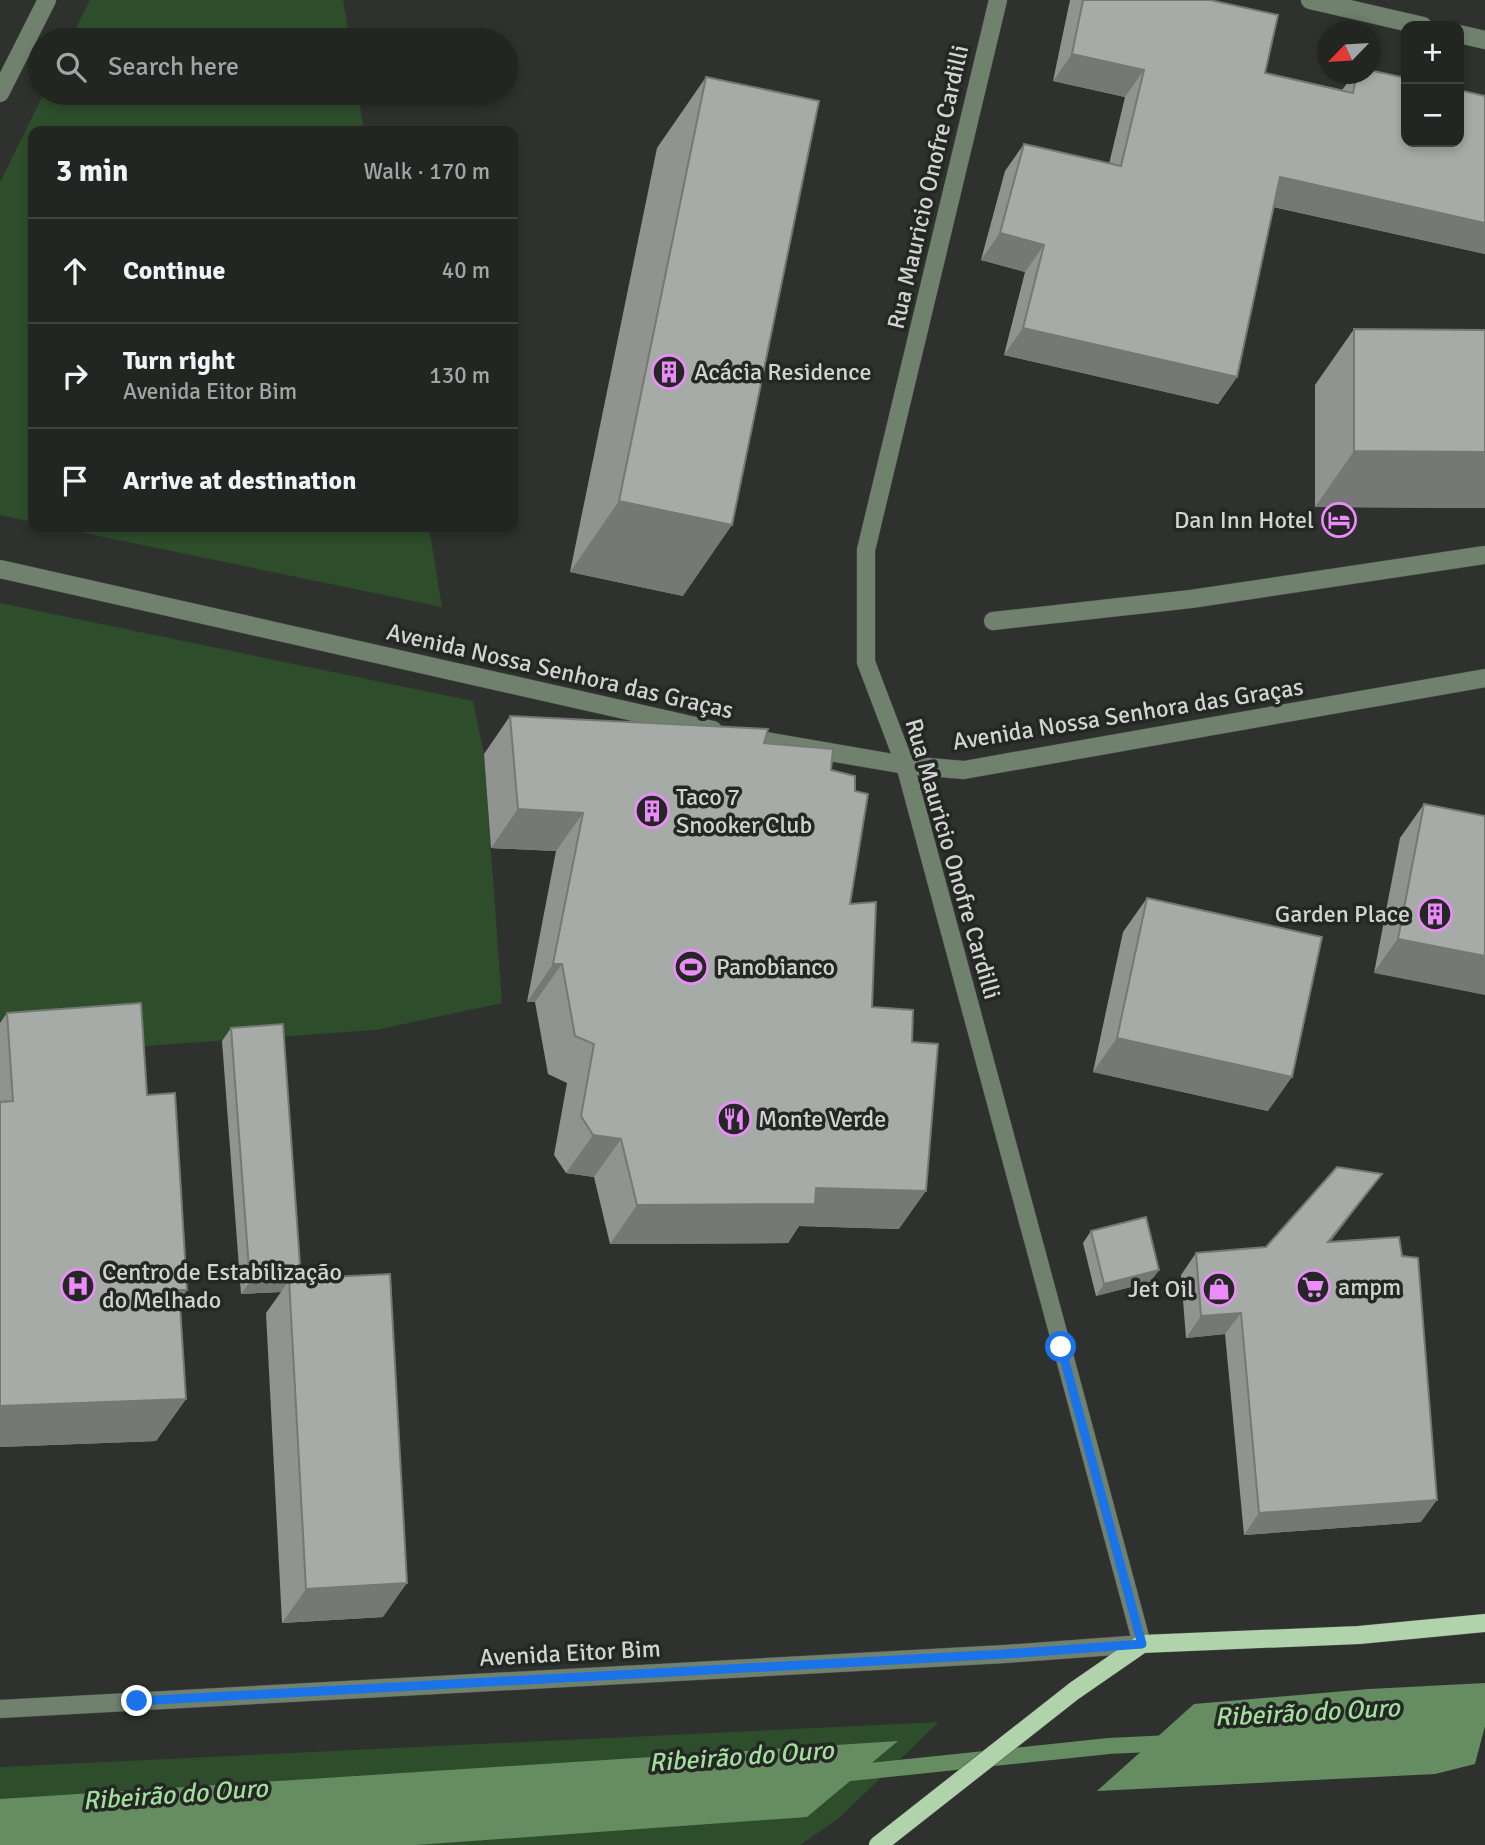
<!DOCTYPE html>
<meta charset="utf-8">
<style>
body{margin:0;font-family:Signika,sans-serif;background:#2e312f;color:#f1f3f6}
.controls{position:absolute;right:21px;top:21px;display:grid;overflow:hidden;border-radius:14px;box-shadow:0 4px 10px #0003}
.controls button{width:63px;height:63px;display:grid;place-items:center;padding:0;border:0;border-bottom:2px solid #3f4240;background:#222522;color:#f1f3f6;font:35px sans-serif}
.compass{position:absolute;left:1317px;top:21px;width:63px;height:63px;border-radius:50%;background:#222522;box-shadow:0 4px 10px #0003;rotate:245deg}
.stop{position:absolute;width:21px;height:21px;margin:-16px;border:5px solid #1a73e8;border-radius:50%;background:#fff}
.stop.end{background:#1a73e8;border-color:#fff;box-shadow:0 2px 7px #0008}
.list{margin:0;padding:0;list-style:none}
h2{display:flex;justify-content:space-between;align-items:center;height:91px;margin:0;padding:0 28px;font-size:30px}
h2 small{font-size:23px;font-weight:400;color:#a2a5a5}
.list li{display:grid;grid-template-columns:46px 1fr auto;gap:21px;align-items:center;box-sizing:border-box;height:105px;padding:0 28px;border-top:2px solid #3f4240}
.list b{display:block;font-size:26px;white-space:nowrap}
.list p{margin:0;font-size:23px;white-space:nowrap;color:#a2a5a5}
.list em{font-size:23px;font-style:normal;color:#a2a5a5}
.icon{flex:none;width:38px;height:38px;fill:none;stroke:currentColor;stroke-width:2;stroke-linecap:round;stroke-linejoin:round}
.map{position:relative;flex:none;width:1485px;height:1845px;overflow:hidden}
.search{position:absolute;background:#222522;box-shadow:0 4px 10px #0003;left:28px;top:28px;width:490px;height:77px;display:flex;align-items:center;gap:18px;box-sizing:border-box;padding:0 24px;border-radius:38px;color:#a2a5a5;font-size:26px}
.panel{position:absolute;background:#222522;box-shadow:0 4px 10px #0003;left:28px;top:126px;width:490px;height:406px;border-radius:14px}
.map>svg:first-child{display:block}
.green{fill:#2e4d2b}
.water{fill:#658d61}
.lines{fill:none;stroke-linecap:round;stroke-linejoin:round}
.stream{stroke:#658d61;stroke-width:16}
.minor-casing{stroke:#4c4e4c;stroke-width:19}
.major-casing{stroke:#4c4e4c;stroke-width:19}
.minor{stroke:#70826e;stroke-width:18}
.major{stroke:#b0d3ac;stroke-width:18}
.wall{fill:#909390}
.shaded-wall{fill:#757875}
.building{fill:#a7aba7;stroke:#757875;stroke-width:2}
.route{stroke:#1a73e8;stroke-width:9}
.labels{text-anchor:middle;stroke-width:7;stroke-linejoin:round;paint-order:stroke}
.street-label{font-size:24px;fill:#d2d4d2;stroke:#242724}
.poi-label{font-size:24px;fill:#d2d4d2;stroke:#242724;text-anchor:start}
.water-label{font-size:26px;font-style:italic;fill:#a2de9c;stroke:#242724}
</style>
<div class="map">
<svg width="1485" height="1845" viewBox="0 0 1485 1845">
<rect width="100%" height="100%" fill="#2e312e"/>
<g class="green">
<polygon points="90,0 343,0 350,40 70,40"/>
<polygon points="44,93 358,93 364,131 33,131 33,522 0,515 0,182"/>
<polygon points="55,527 429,527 442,607"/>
<polygon points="0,603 473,701 484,754 502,1003 376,1030 0,1056"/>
<polygon points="939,1722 839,1818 800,1845 0,1845 0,1767"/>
</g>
<g class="water">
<polygon points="1485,1683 1485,1726 1475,1764 1435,1774 1097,1791 1194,1704 1369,1689"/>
<polygon points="898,1741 807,1817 416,1845 0,1845 0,1799"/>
</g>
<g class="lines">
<polyline class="stream" points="841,1774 1109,1746 1170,1743"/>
<g class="minor-casing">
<g id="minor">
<polyline points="1310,0 1423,26"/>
<polyline points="1459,34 1485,40"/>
<polyline points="0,93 47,0"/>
<polyline points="0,569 713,730"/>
<polyline points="993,621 1191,599 1485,555"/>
<polyline points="743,737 905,765 964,770 1485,678"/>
<polyline points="0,1709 1005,1654 1142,1644 905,765 866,662 866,550 998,0"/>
</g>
</g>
<g class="major-casing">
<polyline id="major" points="878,1845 1074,1691 1142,1644 1359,1635 1485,1623"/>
</g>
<use href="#minor" class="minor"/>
<use href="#major" class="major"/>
</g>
<g class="wall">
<polygon points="1070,0 1210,0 1265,73 1342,90 1354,74 1369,74 1485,96 1485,254 1273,207 1237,377 1218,404 1004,355 1025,272 981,260 1005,171 1024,144 1109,164 1125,97 1053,81"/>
<polygon points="706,77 683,596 570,572 657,148"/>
<polygon points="1354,329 1485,330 1485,508 1315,507 1315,385"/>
<polygon points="510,716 764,743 831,770 850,904 872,1007 899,1229 799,1226 788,1243 610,1244 594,1177 566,1173 554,1155 567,1083 548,1074 535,1002 527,1002 556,851 491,848 484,754"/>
<polygon points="1424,804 1485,816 1374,973 1400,838"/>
<polygon points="1147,898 1268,1111 1093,1072 1123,932"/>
<polygon points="7,1013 147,1095 187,1290 180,1300 186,1399 156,1441 0,1447 0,1023"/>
<polygon points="231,1028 301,1279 383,1617 282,1623 266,1313 281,1292 241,1294 222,1041"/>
<polygon points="1382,1174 1366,1195 1330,1242 1421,1522 1244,1535 1225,1334 1186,1338 1181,1275 1196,1253 1266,1247"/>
<polygon points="1091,1231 1159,1270 1150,1282 1096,1296 1083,1243"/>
</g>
<g class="shaded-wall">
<polygon points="1072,54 1144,70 1125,97 1053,81"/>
<polygon points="1280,177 1485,223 1485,254 1261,204"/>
<polygon points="1000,233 1044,245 1025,272 981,260"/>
<polygon points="1023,328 1237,377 1218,404 1004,355"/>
<polygon points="1354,451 1485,452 1485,508 1315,507"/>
<polygon points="619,501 732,525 683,596 570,572"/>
<polygon points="518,809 583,813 556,851 491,848"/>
<polygon points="1398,939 1485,956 1485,995 1374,973"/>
<polygon points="553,964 562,964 535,1002 527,1002"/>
<polygon points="1117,1038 1292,1077 1268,1111 1093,1072"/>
<polygon points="593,1135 621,1139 594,1177 566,1173"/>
<polygon points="1382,1174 1366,1195 1313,1264 1328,1242"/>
<polygon points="816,1188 926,1191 899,1229 799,1226 788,1243 610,1244 637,1205"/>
<polygon points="1159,1270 1150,1282 1096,1296 1104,1284"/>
<polygon points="289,1280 281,1292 241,1294 250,1282"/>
<polygon points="179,1290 187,1290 158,1332"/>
<polygon points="1241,1313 1225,1334 1186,1338 1201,1316"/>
<polygon points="186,1399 156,1441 0,1447 0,1406"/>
<polygon points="1437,1500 1421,1522 1244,1535 1259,1513"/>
<polygon points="407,1583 383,1617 282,1623 306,1589"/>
</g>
<g class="building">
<polygon points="1083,0 1210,0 1278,15 1265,73 1353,93 1357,74 1369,74 1369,70 1406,78 1406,142 1459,142 1459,90 1485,96 1485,223 1280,177 1237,377 1023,328 1044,245 1000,233 1024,144 1121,166 1144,70 1072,54"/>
<polygon points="706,77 819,101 732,525 619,501"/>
<polygon points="1354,329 1485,330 1485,452 1354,451"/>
<polygon points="510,716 768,729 764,743 833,749 831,770 855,776 855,791 868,794 850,904 876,902 872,1007 913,1010 912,1042 938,1044 926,1191 816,1188 815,1204 637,1205 621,1139 593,1135 581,1116 594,1044 575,1036 562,964 553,964 583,813 518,809"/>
<polygon points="1424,804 1485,816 1485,956 1398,939"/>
<polygon points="1147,898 1322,937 1292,1077 1117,1038"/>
<polygon points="141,1003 147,1095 175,1093 187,1290 179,1290 186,1399 0,1406 0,1102 13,1101 7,1013"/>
<polygon points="283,1024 301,1279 250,1282 231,1028"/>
<polygon points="1337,1167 1382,1174 1328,1242 1399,1237 1402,1256 1418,1258 1437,1500 1259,1513 1241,1313 1201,1316 1196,1253 1266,1247"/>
<polygon points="1146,1217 1159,1270 1104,1284 1091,1231"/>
<polygon points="390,1274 407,1583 306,1589 289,1279"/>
</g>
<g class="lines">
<polyline class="route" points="137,1701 1005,1654 1142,1644 1061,1347"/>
</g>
<defs>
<g id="building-ring" transform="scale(1.75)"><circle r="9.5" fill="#242724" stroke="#ec8cfa" stroke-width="1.5"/><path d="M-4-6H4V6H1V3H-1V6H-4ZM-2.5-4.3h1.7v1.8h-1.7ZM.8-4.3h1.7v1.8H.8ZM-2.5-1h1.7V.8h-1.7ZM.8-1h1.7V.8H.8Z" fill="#ec8cfa"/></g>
<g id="hotel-ring" transform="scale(1.75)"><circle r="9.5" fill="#242724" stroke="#ec8cfa" stroke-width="1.5"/><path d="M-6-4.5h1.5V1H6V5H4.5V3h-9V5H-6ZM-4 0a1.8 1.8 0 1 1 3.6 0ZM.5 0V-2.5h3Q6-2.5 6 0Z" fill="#ec8cfa"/></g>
<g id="stadium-ring" transform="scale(1.75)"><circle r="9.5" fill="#242724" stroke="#ec8cfa" stroke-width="1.5"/><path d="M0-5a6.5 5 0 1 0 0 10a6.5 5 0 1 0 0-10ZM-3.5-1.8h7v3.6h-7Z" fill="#ec8cfa"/></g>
<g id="restaurant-ring" transform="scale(1.75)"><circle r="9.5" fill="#242724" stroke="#ec8cfa" stroke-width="1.5"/><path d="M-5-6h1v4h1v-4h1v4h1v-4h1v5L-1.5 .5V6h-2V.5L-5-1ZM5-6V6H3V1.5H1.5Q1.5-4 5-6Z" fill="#ec8cfa"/></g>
<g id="hospital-ring" transform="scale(1.75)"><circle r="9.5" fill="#242724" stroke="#ec8cfa" stroke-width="1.5"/><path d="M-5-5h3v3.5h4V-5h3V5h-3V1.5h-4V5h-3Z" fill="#ec8cfa"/></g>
<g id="supermarket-ring" transform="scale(1.75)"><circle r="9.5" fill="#242724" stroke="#ec8cfa" stroke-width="1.5"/><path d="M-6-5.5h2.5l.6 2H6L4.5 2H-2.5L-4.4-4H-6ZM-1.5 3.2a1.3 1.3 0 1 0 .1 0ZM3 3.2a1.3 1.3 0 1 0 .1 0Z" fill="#ec8cfa"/></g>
<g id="shop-ring" transform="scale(1.75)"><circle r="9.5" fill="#242724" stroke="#ec8cfa" stroke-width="1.5"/><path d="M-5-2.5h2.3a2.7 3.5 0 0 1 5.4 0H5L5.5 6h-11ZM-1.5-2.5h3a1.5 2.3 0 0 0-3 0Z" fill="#ec8cfa"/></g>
</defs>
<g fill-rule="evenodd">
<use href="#building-ring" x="669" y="372"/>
<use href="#hotel-ring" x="1339" y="520"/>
<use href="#building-ring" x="652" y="811"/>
<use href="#building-ring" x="1435" y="914"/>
<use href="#stadium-ring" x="691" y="967"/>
<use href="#restaurant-ring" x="734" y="1119"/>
<use href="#hospital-ring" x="78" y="1286"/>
<use href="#supermarket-ring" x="1313" y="1287"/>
<use href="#shop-ring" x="1219" y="1289"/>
</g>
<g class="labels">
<g class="street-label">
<text transform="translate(928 187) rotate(-77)" y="8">Rua Mauricio Onofre Cardilli</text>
<text transform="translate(560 671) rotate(13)" y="8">Avenida Nossa Senhora das Graças</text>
<text transform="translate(1128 714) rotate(-9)" y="8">Avenida Nossa Senhora das Graças</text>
<text transform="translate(953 859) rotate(74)" y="8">Rua Mauricio Onofre Cardilli</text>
<text transform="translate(570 1653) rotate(-3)" y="8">Avenida Eitor Bim</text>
</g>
<g class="poi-label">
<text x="694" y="380">Acácia Residence</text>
<text x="1314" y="528" text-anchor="end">Dan Inn Hotel</text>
<text x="676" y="805">Taco 7<tspan x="676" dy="28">Snooker Club</tspan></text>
<text x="1410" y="922" text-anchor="end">Garden Place</text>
<text x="716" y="975">Panobianco</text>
<text x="758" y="1127">Monte Verde</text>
<text x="102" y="1280">Centro de Estabilização<tspan x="102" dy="28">do Melhado</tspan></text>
<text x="1338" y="1295">ampm</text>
<text x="1194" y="1297" text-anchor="end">Jet Oil</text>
</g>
<g class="water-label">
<text transform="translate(1307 1712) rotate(-3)" y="9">Ribeirão do Ouro</text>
<text transform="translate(741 1756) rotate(-4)" y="9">Ribeirão do Ouro</text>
<text transform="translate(175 1794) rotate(-4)" y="9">Ribeirão do Ouro</text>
</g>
</g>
</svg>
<div class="controls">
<button>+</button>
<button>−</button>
</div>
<svg class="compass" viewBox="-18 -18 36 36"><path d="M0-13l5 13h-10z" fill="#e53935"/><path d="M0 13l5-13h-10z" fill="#a2a5a5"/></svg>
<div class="stop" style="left:1061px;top:1347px"></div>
<div class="stop end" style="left:137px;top:1701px"></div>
<div class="search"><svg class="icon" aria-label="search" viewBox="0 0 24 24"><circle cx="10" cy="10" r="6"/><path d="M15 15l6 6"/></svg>Search here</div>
<section class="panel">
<h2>3 min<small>Walk · 170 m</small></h2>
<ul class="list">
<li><svg class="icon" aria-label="ahead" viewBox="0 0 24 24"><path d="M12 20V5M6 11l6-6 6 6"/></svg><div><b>Continue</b></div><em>40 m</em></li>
<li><svg class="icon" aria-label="right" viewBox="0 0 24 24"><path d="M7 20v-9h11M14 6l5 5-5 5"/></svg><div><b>Turn right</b><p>Avenida Eitor Bim</p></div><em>130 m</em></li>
<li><svg class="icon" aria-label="arrive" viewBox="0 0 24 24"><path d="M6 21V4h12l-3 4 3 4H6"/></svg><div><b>Arrive at destination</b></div></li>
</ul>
</section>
</div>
